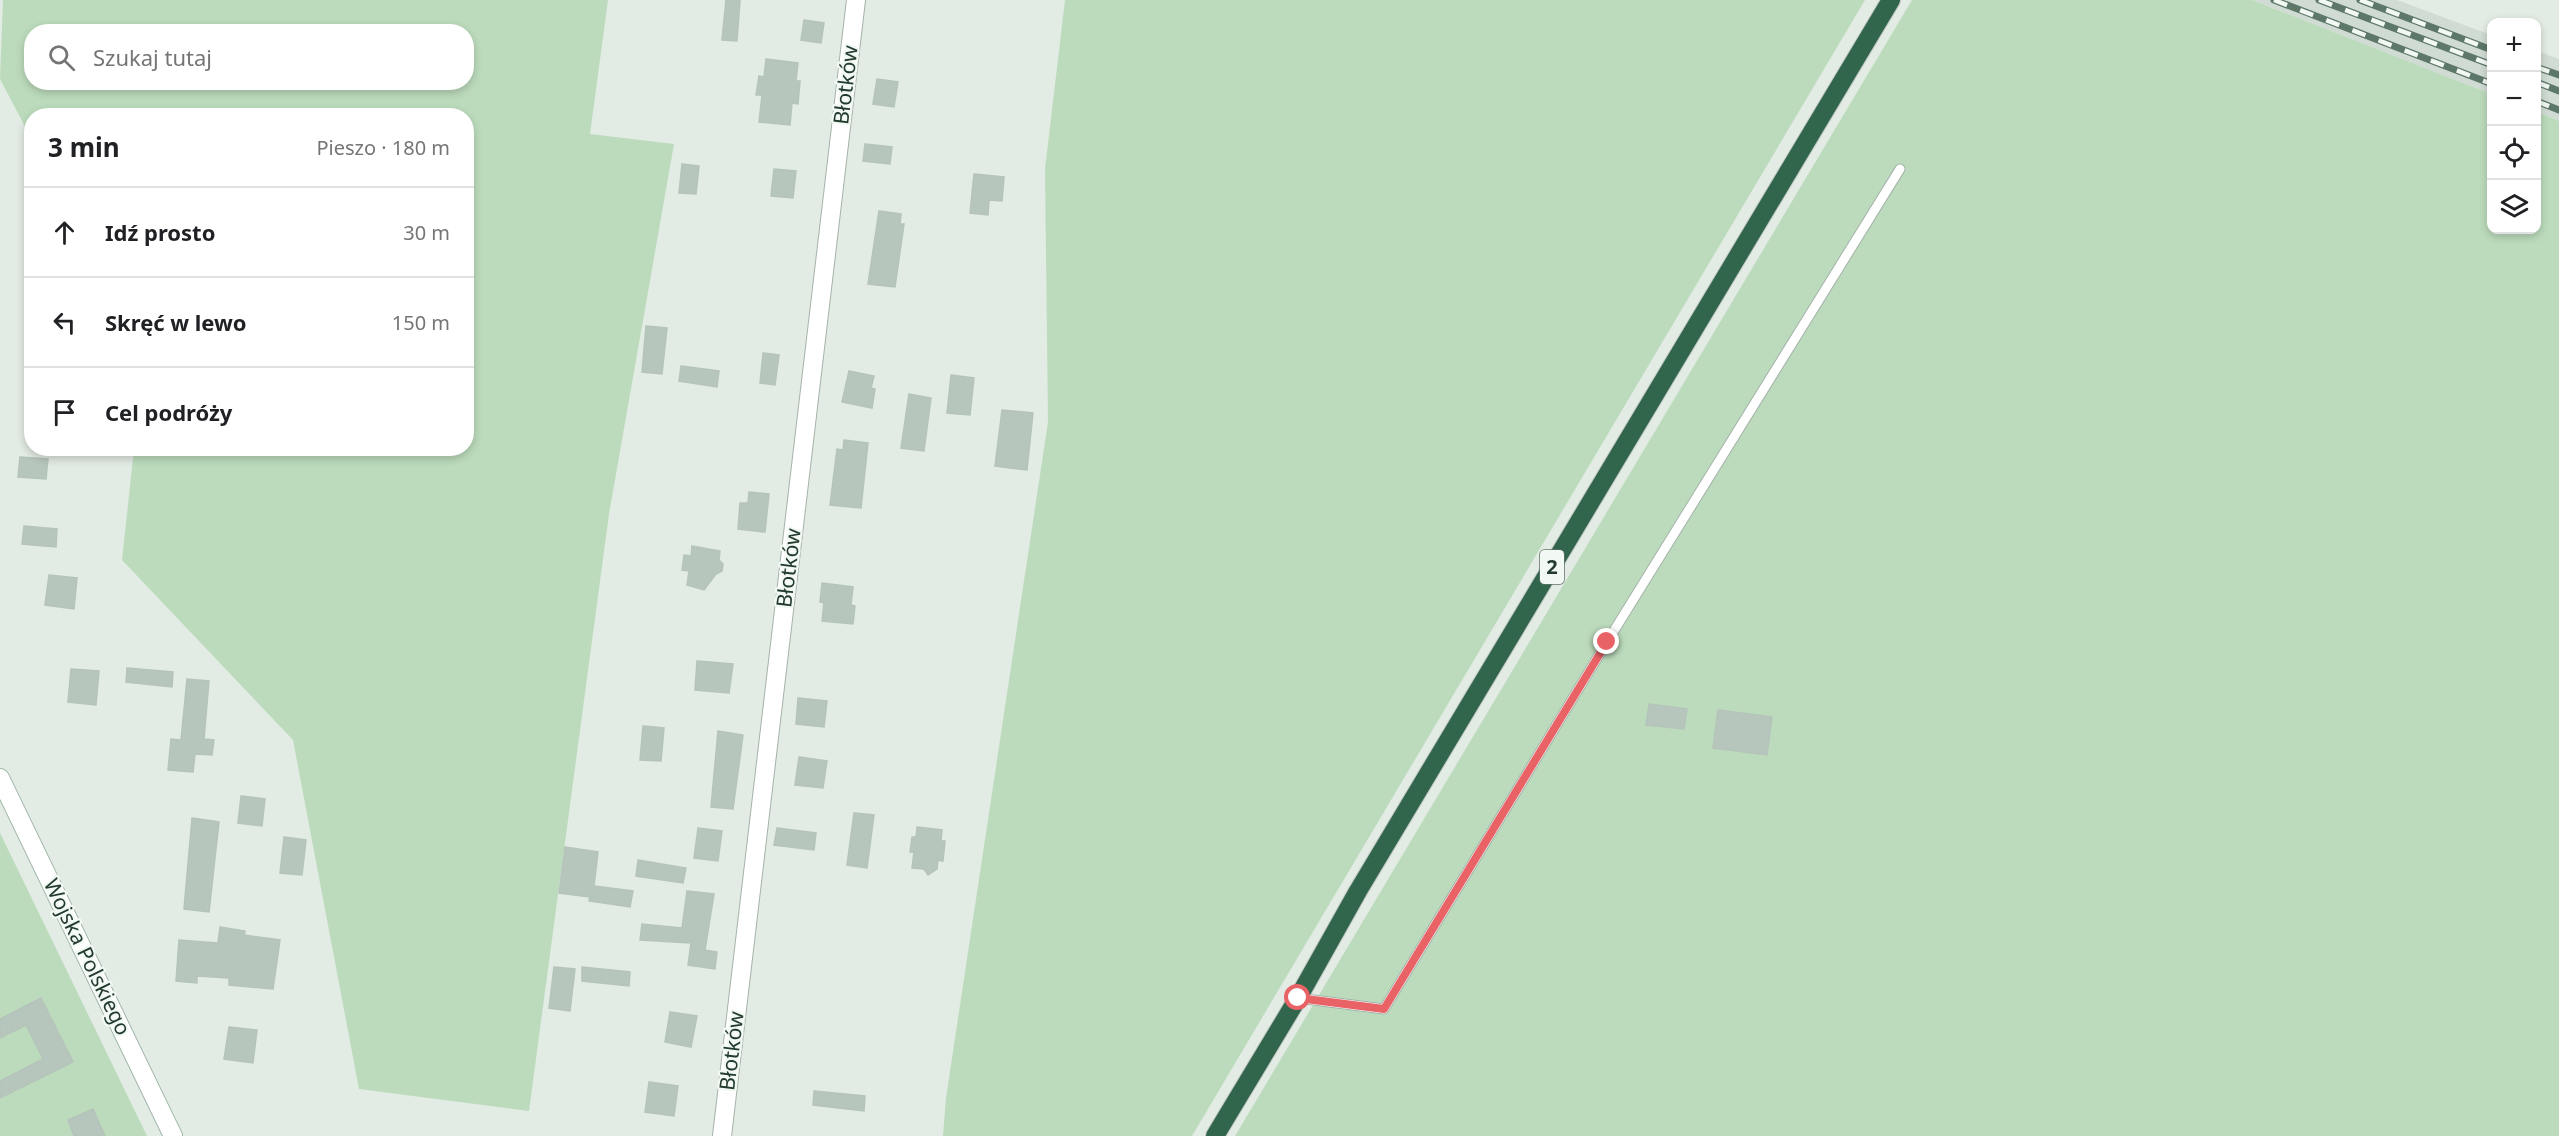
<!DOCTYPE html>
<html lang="pl">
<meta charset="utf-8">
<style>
body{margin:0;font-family:"Noto Sans",sans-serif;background:#f2f2f2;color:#202124}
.controls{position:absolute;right:18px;top:18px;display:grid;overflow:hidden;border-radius:12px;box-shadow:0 3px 9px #0003}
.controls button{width:54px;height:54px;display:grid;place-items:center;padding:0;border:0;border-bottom:2px solid #e0e0e0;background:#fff;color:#202124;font:30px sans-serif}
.stop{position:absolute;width:18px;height:18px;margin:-14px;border:4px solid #e96266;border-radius:50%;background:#fff}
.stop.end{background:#e96266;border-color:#fff;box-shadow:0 2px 6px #0008}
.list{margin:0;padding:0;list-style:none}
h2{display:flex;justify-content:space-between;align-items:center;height:78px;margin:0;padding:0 24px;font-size:26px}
h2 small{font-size:20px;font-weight:400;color:#757577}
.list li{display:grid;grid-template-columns:39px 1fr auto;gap:18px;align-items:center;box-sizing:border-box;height:90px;padding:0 24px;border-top:2px solid #e0e0e0}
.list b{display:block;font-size:22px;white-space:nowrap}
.list em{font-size:20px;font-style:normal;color:#757577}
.icon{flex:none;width:33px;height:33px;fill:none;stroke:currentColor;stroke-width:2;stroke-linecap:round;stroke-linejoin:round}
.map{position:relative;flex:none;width:2559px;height:1136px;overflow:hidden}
.search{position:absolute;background:#fff;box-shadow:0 3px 9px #0003;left:24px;top:24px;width:450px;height:66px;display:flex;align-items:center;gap:15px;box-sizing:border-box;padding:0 21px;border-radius:24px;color:#757577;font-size:22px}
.panel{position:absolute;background:#fff;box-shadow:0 3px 9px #0003;left:24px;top:108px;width:450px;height:348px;border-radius:24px}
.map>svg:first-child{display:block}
.built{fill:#d0dbd3}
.green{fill:#bcdbbc;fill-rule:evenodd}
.building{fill:#b7c6bd;stroke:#b5c4ba;stroke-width:1.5}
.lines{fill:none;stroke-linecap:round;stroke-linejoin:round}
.lane-casing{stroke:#a5b3aa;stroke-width:11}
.street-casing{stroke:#a5b3aa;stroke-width:20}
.secondary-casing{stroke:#a1b6a9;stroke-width:20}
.highway-casing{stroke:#c1c8c4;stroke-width:20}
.lane{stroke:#fff;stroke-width:9}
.street{stroke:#fff;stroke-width:18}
.secondary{stroke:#fff;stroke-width:18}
.highway{stroke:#31654c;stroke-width:18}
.rail-casing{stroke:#5d7769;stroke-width:7}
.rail{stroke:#f2f8f3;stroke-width:4.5;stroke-dasharray:14;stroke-linecap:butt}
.route{stroke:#e96266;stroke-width:8}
.labels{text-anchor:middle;stroke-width:4.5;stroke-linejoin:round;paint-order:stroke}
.shield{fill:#f2f8f3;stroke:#617469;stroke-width:1.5}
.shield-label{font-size:20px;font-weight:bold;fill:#233b2e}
.street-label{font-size:21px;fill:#233b2e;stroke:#f2f8f3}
</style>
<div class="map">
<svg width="2559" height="1136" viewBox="0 0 2559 1136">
<rect width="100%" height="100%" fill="#e2ebe4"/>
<g class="built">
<polygon points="2252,0 2397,0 2491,35 2491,94"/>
<polygon points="2537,51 2559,59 2559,121 2537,112"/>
</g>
<g class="green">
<path d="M3,0h605l-18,134 84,10 -65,370 -80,597 -170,-22 -66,-349 -171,-180 12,-111 332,-1v-332h-434l-1,22 -31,-59zM32,32h434v50h-434z"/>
<polygon points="1065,0 1865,0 1192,1136 943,1136 946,1098 1048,422 1045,169"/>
<polygon points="1912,0 2252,0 2491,94 2492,230 2536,230 2537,112 2559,121 2559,1136 1235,1136"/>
<polygon points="0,833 147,1136 0,1136"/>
</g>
<g class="building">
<polygon points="726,0 740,0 737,41 722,40"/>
<polygon points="804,20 824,23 821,43 801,40"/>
<polygon points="766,59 798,63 796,81 800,81 798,104 792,103 790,125 759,122 762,95 756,95 759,76 764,77"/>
<polygon points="877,79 898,82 894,107 873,104"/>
<polygon points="865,144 892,147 890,164 863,161"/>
<polygon points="682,164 699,166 696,194 679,193"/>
<polygon points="774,169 796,171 793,198 771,196"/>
<polygon points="974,174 1004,177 1002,201 989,200 988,215 970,213"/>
<polygon points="879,211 901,214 900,224 904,224 895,287 868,284"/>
<polygon points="646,326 667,328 662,374 642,372"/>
<polygon points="763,353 779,355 775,385 760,383"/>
<polygon points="681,366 719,371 717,387 679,381"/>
<polygon points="849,371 874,376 871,388 875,389 872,408 842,402"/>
<polygon points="951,375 974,378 970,415 947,413"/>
<polygon points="909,394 931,398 924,451 901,448"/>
<polygon points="1002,410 1033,413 1027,470 995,466"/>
<polygon points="844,440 868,443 861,508 830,505 837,449 843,450"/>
<polygon points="20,457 48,459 46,479 18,477"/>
<polygon points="749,492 769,494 765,532 738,529 740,503 748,503"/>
<polygon points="24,526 57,529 56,547 22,544"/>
<polygon points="692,546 720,551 719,560 723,564 722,571 716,574 704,590 687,585 689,571 682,570 684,555 691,556"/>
<polygon points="49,575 77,578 74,609 45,605"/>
<polygon points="822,583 853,587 851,605 855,606 853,624 822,621 824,603 820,602"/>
<polygon points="697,661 733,664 729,693 695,690"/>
<polygon points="127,668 173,672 172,687 126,682"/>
<polygon points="71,669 99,671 96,705 68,702"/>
<polygon points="187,679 209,681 204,739 214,740 212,755 195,754 193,772 168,770 171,739 181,740"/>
<polygon points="798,698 827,701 824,727 796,724"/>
<polygon points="1649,704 1687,709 1684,729 1646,725"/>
<polygon points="1718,710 1772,717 1767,755 1713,748"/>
<polygon points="643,726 664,728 661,761 640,760"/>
<polygon points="718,731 743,735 733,809 711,807"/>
<polygon points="799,757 827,761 823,788 795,785"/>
<polygon points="241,796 265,799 262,826 238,823"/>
<polygon points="854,813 874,815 867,868 847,865"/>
<polygon points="192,818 219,822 209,912 184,909"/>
<polygon points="917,827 942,830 941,841 945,841 943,861 938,860 937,869 928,875 924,869 912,868 914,852 910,852 912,837 916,837"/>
<polygon points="698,828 722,831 718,861 694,858"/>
<polygon points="777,828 816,833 814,850 774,845"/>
<polygon points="284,837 306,840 302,875 280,873"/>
<polygon points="565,847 598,852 594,886 633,891 630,907 589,901 590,897 559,893"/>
<polygon points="638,860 686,868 683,883 636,876"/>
<polygon points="687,891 714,894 705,950 717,952 715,969 688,965 691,943 640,940 642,924 682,928"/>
<polygon points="220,927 245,931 244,935 280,940 273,989 229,985 229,978 197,976 197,983 176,981 179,940 218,943"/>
<polygon points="554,967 575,969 570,1011 549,1008"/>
<polygon points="582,967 630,972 629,986 582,981"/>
<polygon points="41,998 73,1062 0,1098 0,1081 43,1059 26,1025 0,1038 0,1019"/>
<polygon points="670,1012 697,1016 691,1047 665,1042"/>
<polygon points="229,1027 257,1030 253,1063 224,1059"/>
<polygon points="649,1082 678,1086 674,1116 645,1112"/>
<polygon points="814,1091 865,1096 864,1111 813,1105"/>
<polygon points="93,1109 105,1136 74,1136 68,1120"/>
</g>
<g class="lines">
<g class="lane-casing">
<polyline id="lane" points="1298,998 1384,1009 1607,642 1900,169"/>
</g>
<g class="street-casing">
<polyline id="street" points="722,1136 856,0"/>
</g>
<g class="secondary-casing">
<polyline id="secondary" points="0,778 173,1136"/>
</g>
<g class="highway-casing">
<polyline id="highway" points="1215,1136 1298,998 1358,891 1891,0"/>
</g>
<use href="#lane" class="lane"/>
<use href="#street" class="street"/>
<use href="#secondary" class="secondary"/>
<use href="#highway" class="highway"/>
<g class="rail-casing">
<g id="rail">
<polyline points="2274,0 2492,84"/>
<polyline points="2319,0 2492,65"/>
<polyline points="2360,0 2492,50"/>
<polyline points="2536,67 2559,75"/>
<polyline points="2536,82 2559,91"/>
<polyline points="2536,101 2559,110"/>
</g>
</g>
<use href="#rail" class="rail"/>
</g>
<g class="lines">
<polyline class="route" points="1298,998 1384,1009 1607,642"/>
</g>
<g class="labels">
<rect class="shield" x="1540" y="550" width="24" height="34" rx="4.5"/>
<g class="shield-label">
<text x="1552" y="574">2</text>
</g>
<g class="street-label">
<text transform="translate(846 85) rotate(-83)" y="7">Błotków</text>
<text transform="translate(789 568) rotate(-83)" y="7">Błotków</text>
<text transform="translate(87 957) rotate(64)" y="7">Wojska Polskiego</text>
<text transform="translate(732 1051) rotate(-83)" y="7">Błotków</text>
</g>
</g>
</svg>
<div class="controls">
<button>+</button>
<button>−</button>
<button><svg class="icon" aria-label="locate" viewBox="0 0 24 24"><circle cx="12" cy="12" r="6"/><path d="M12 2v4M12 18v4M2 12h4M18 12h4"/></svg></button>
<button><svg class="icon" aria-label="layers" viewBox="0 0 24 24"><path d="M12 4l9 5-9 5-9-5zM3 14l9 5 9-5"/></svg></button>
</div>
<div class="stop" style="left:1298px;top:998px"></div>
<div class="stop end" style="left:1607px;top:642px"></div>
<div class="search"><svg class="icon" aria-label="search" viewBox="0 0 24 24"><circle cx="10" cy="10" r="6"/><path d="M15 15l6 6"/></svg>Szukaj tutaj</div>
<section class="panel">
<h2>3 min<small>Pieszo · 180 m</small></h2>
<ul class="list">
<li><svg class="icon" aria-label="ahead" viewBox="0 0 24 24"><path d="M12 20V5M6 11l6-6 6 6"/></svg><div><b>Idź prosto</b></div><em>30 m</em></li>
<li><svg class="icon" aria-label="left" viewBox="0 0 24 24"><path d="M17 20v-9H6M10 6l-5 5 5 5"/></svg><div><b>Skręć w lewo</b></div><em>150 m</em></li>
<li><svg class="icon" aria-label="arrive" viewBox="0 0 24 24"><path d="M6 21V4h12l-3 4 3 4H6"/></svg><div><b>Cel podróży</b></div></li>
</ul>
</section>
</div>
